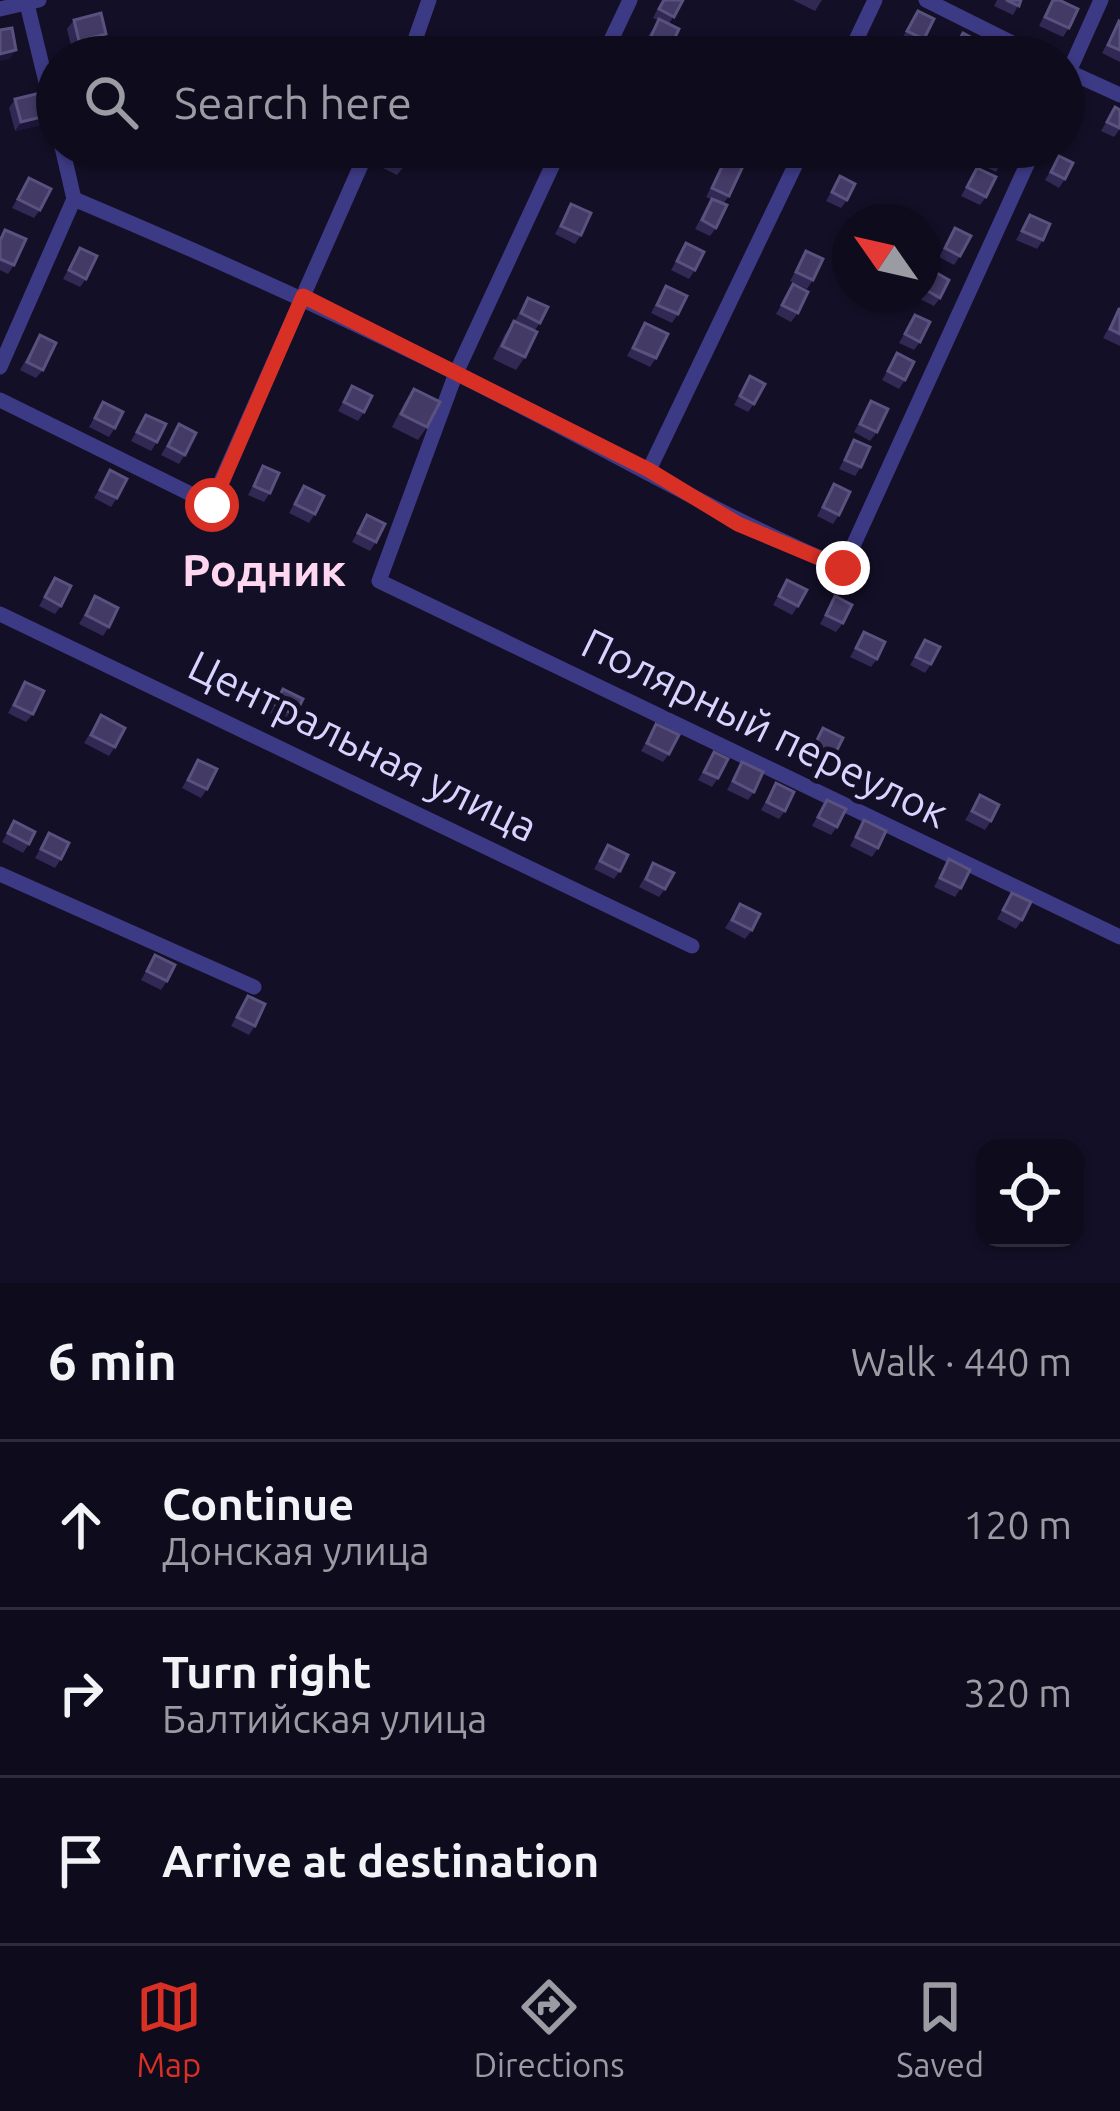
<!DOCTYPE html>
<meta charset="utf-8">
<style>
body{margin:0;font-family:Ubuntu,sans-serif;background:#171425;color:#f1f3f6}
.controls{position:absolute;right:36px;bottom:36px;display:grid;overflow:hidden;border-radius:24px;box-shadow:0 3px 9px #0004}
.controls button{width:108px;height:108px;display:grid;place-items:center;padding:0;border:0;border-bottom:3px solid #2e2b3b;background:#0e0b1c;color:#f1f3f6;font:60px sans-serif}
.compass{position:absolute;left:832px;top:204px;width:108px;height:108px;border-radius:50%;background:#0e0b1c;box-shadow:0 3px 9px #0004;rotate:304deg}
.stop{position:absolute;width:36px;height:36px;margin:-27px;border:9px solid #d93025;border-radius:50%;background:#fff}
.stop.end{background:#d93025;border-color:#fff;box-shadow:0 3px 12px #0008}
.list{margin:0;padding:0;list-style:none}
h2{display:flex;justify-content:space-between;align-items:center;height:156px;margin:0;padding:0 48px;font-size:51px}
h2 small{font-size:39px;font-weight:400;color:#9b9ba3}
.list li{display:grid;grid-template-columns:78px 1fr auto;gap:36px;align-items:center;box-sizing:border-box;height:168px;padding:0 48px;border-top:3px solid #2e2b3b}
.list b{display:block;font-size:45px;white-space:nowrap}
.list p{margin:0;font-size:39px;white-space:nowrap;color:#9b9ba3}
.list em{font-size:39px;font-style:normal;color:#9b9ba3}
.icon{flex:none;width:66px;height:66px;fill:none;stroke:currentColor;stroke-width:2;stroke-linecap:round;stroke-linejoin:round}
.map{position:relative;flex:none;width:1120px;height:1283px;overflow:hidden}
.search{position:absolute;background:#0e0b1c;box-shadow:0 3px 9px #0004;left:36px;right:36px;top:36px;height:132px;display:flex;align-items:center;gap:30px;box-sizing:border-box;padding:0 42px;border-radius:66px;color:#9b9ba3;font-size:45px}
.sheet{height:660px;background:#0e0b1c}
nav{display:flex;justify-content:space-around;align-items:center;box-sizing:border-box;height:168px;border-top:3px solid #2e2b3b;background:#0e0b1c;font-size:33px;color:#9b9ba3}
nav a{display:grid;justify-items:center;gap:6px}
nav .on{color:#d93025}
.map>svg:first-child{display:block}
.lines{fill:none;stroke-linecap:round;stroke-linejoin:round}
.minor{stroke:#3d3a85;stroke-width:15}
.wall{fill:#312854}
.shaded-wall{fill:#1d163a}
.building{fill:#433a66;stroke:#5a527e;stroke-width:3}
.route{stroke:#d93025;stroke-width:15}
.labels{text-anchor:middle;stroke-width:10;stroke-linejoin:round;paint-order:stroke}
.street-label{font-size:42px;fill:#d9d4ff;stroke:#130f26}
.neighbourhood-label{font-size:45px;font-weight:bold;fill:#ffd6f0;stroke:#130f26}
</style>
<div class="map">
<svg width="1120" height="1283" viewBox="0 0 1120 1283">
<rect width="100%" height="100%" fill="#130f26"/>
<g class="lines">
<g class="minor">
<polyline points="26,0 57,127"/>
<polyline points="926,0 1040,57"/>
<polyline points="0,9 39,0"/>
<polyline points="409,57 429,0"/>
<polyline points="603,57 630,0"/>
<polyline points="848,57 875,0"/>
<polyline points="1063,69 1120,95"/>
<polyline points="1063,85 1101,0"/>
<polyline points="561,147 456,373 379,581 1120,937"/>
<path d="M74,199c147,62 291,127 433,200 112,57 220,120 336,169l192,-421"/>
<polyline points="0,367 74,199 62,147"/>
<polyline points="0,400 211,504 369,147"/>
<polyline points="649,470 804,147"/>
<polyline points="0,614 692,946"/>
<polyline points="0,874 254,987"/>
</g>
</g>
<g class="wall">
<polygon points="662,0 683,0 669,24 666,57 638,57 650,33 659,21 653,18"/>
<polygon points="793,0 822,0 815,11"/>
<polygon points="997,0 1021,0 1013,15 994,6"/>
<polygon points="1052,0 1069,28 1063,37 1039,26"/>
<polygon points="918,11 924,39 918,48 901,40"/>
<polygon points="74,20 100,43 72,50 67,29"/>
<polygon points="1119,21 1120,22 1120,62 1102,53"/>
<polygon points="15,99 40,125 15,131 9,108"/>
<polygon points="1115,107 1120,129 1114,137 1101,131"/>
<polygon points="408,147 404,166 397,175 377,165 386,148"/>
<polygon points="518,147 542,147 530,167 513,159"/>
<polygon points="607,147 623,147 619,153"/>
<polygon points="728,147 752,147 743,162 725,153"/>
<polygon points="854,147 877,147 866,166 849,158"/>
<polygon points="989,147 1011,147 996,172 980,164"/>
<polygon points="1059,156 1065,179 1059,188 1045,180"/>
<polygon points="726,158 729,196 723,204 716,228 710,236 695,229 711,199 706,197"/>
<polygon points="977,168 986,197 980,205 961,196"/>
<polygon points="840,176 847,200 841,208 826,201"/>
<polygon points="29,178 40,210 34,218 12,208"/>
<polygon points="571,204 581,235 575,244 555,234"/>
<polygon points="1030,215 1043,240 1037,249 1016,240"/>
<polygon points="955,228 960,256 954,265 939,257"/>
<polygon points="5,230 14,265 8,274 0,270 0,237"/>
<polygon points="686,243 695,270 689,279 671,270"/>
<polygon points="80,248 86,279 80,287 63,279"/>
<polygon points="806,251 813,280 807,289 790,281"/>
<polygon points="935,272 940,298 934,306 920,299"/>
<polygon points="793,284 798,313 791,322 776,314"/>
<polygon points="666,286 678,314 672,323 651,313"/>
<polygon points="528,298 540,323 535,330 525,357 516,370 493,359 505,334 515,321"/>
<polygon points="1119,309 1120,309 1120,346 1103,338"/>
<polygon points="915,315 920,342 914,350 899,343"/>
<polygon points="645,323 656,358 650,367 627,356"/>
<polygon points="40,335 43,370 36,378 20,370"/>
<polygon points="897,353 905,380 899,389 882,380"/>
<polygon points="750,376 754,404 748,412 734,405"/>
<polygon points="352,386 364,412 358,421 338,411"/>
<polygon points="414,389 427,427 418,440 392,427 405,402"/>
<polygon points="871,401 877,432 870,441 854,432"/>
<polygon points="103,402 115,428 109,437 89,427"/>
<polygon points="146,415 157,442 151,451 131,441"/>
<polygon points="179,424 185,455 179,464 161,455"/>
<polygon points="854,440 861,467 855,476 839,469"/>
<polygon points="263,466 270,493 264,502 248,495"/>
<polygon points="110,470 117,498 111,507 94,498"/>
<polygon points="834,484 839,515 833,524 817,516"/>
<polygon points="304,486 315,514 309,523 289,513"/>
<polygon points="367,515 376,542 370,551 352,542"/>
<polygon points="55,578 61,606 55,614 39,606"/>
<polygon points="787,580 798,606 792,615 773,605"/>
<polygon points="95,596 109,627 103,636 79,624"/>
<polygon points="835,596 843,623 836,632 820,624"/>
<polygon points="864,632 877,659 871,667 850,657"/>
<polygon points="925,640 931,664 925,673 910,665"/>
<polygon points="25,682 33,714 26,722 8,713"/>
<polygon points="283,689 295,715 289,723 269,713"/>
<polygon points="101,715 115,747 109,756 84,743"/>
<polygon points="656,724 669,754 663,762 641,751"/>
<polygon points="823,728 835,754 829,763 809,753"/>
<polygon points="714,752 718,778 712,787 698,780"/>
<polygon points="198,760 207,789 201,798 182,788"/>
<polygon points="742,762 754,792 748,800 727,790"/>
<polygon points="776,783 785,811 779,819 761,810"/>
<polygon points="980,795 991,821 985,830 965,820"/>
<polygon points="827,800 837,827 831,835 812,826"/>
<polygon points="864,820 878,848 872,857 850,846"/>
<polygon points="14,821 29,844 23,853 2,842"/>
<polygon points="49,833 61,859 55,868 35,858"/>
<polygon points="608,845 620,871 614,879 594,869"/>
<polygon points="949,859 961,888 955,897 934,887"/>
<polygon points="653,863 665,889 659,897 639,887"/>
<polygon points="1012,893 1022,920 1016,929 997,919"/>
<polygon points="740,904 752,930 745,939 725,928"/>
<polygon points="155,955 167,981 161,990 141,980"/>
<polygon points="248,996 255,1026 249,1035 231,1026"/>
</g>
<g class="shaded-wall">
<polygon points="106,34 100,43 72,50 79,41"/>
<polygon points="16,50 10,59 0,61 0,54"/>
<polygon points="46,116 40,125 15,131 21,122"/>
</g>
<g class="building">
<polygon points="664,0 683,0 674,17 659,9"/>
<polygon points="1006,0 1021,0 1019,6"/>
<polygon points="1053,0 1059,0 1078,9 1069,28 1045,17"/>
<polygon points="918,11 934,19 924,39 907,31"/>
<polygon points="101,13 106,34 79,41 74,20"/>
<polygon points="659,19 679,29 666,57 654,57 644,52"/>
<polygon points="1119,21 1120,22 1120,50 1108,45"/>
<polygon points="12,28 16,50 0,54 0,30"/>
<polygon points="963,33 980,42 972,57 964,57 953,52"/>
<polygon points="774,47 795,57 770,57"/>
<polygon points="40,93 46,116 21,122 15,99"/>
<polygon points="1115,107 1120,110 1120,128 1107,122"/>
<polygon points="388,147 408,147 412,149 404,166 383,156"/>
<polygon points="520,147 542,147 536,158 519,150"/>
<polygon points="736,147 752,147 749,153"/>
<polygon points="856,147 877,147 872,158 855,149"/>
<polygon points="991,147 1011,147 1002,164 987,156"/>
<polygon points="1059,156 1073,163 1065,179 1051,172"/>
<polygon points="726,158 743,166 729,196 712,188"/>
<polygon points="977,168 996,177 986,197 967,187"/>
<polygon points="840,176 855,184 847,200 832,192"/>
<polygon points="29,178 51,189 40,210 18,199"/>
<polygon points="712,199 727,205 716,228 702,220"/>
<polygon points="571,204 591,213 581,235 561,226"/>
<polygon points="1030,215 1050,224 1043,240 1022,231"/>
<polygon points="955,228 971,236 960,256 945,248"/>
<polygon points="5,230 26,239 14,265 0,259 0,241"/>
<polygon points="686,243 704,252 695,270 677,261"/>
<polygon points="80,248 97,256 86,279 69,270"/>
<polygon points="806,251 823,259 813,280 796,272"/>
<polygon points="935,272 949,280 940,298 926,290"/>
<polygon points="793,284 808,292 798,313 782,305"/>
<polygon points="666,286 687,296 678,314 657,305"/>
<polygon points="528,298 548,307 540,323 521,313"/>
<polygon points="1119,309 1120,309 1120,334 1110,329"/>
<polygon points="915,315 930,322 920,342 905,334"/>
<polygon points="514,321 537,332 525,357 502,346"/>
<polygon points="645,323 668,334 656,358 633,348"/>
<polygon points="40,335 56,343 43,370 27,362"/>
<polygon points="897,353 914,362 905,380 888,371"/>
<polygon points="750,376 765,384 754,404 740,396"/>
<polygon points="352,386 372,396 364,412 344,402"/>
<polygon points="414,389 440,402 427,427 401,414"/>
<polygon points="871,401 888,409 877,432 860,424"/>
<polygon points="103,402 123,412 115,428 95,418"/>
<polygon points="146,415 166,424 157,442 137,432"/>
<polygon points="179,424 196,433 185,455 168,446"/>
<polygon points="854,440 870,447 861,467 845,460"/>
<polygon points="263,466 279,473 270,493 254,486"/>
<polygon points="110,470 127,479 117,498 100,490"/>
<polygon points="834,484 850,492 839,515 823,507"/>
<polygon points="304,486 324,496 315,514 295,504"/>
<polygon points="367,515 385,524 376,542 358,533"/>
<polygon points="55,578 71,586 61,606 45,597"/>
<polygon points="787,580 807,590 798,606 779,596"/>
<polygon points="95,596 118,608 109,627 86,615"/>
<polygon points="835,596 852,605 843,623 826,615"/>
<polygon points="864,632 885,642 877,659 856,648"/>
<polygon points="925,640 940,647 931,664 916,657"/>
<polygon points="25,682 44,691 33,714 14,705"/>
<polygon points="283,689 303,699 295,715 275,705"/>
<polygon points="101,715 125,728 115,747 91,735"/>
<polygon points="656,724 679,735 669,754 647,743"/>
<polygon points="823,728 843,738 835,754 815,744"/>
<polygon points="714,752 728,759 718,778 704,772"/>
<polygon points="198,760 217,769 207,789 188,780"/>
<polygon points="742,762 763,772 754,792 733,781"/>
<polygon points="776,783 794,792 785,811 767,802"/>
<polygon points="980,795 999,805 991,821 972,811"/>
<polygon points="827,800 846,809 837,827 818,817"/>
<polygon points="864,820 886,831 878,848 856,837"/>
<polygon points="14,821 35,832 29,844 8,833"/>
<polygon points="49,833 69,843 61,859 41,849"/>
<polygon points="608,845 628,855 620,871 600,861"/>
<polygon points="949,859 970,870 961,888 940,878"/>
<polygon points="653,863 674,873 665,889 646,879"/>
<polygon points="1012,893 1031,902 1022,920 1003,910"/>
<polygon points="740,904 760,914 752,930 732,920"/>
<polygon points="155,955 175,965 167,981 147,971"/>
<polygon points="248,996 265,1004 255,1026 237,1017"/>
</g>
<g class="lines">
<polyline class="route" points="212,505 303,296 649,470 738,524 843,568"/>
</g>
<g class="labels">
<g class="street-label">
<text transform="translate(765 728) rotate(26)" y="15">Полярный переулок</text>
<text transform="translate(363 746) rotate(26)" y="15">Центральная улица</text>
</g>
<g class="neighbourhood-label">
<text x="264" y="586">Родник</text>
</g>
</g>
</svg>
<div class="controls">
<button><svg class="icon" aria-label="locate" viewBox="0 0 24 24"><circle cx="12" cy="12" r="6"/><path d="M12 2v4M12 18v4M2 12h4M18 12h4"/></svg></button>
</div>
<svg class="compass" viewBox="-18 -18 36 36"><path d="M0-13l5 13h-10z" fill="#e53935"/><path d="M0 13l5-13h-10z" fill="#9b9ba3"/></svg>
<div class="stop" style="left:212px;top:505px"></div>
<div class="stop end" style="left:843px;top:568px"></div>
<div class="search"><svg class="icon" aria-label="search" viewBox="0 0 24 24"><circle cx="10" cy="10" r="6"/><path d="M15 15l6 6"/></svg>Search here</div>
</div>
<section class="sheet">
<h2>6 min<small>Walk · 440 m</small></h2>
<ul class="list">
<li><svg class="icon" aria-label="ahead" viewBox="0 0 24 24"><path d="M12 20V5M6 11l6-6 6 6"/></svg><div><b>Continue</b><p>Донская улица</p></div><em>120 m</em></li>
<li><svg class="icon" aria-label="right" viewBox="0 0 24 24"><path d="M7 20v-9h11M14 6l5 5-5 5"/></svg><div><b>Turn right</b><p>Балтийская улица</p></div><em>320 m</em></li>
<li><svg class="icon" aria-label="arrive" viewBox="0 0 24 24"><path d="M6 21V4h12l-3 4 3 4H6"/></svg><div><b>Arrive at destination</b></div></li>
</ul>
</section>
<nav>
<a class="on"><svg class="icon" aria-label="map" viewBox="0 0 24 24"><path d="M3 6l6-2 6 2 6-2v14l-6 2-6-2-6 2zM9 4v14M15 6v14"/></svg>Map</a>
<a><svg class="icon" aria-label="directions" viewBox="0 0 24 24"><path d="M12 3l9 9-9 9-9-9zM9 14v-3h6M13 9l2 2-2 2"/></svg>Directions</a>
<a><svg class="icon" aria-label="saved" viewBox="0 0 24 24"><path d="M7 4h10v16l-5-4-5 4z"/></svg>Saved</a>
</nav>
